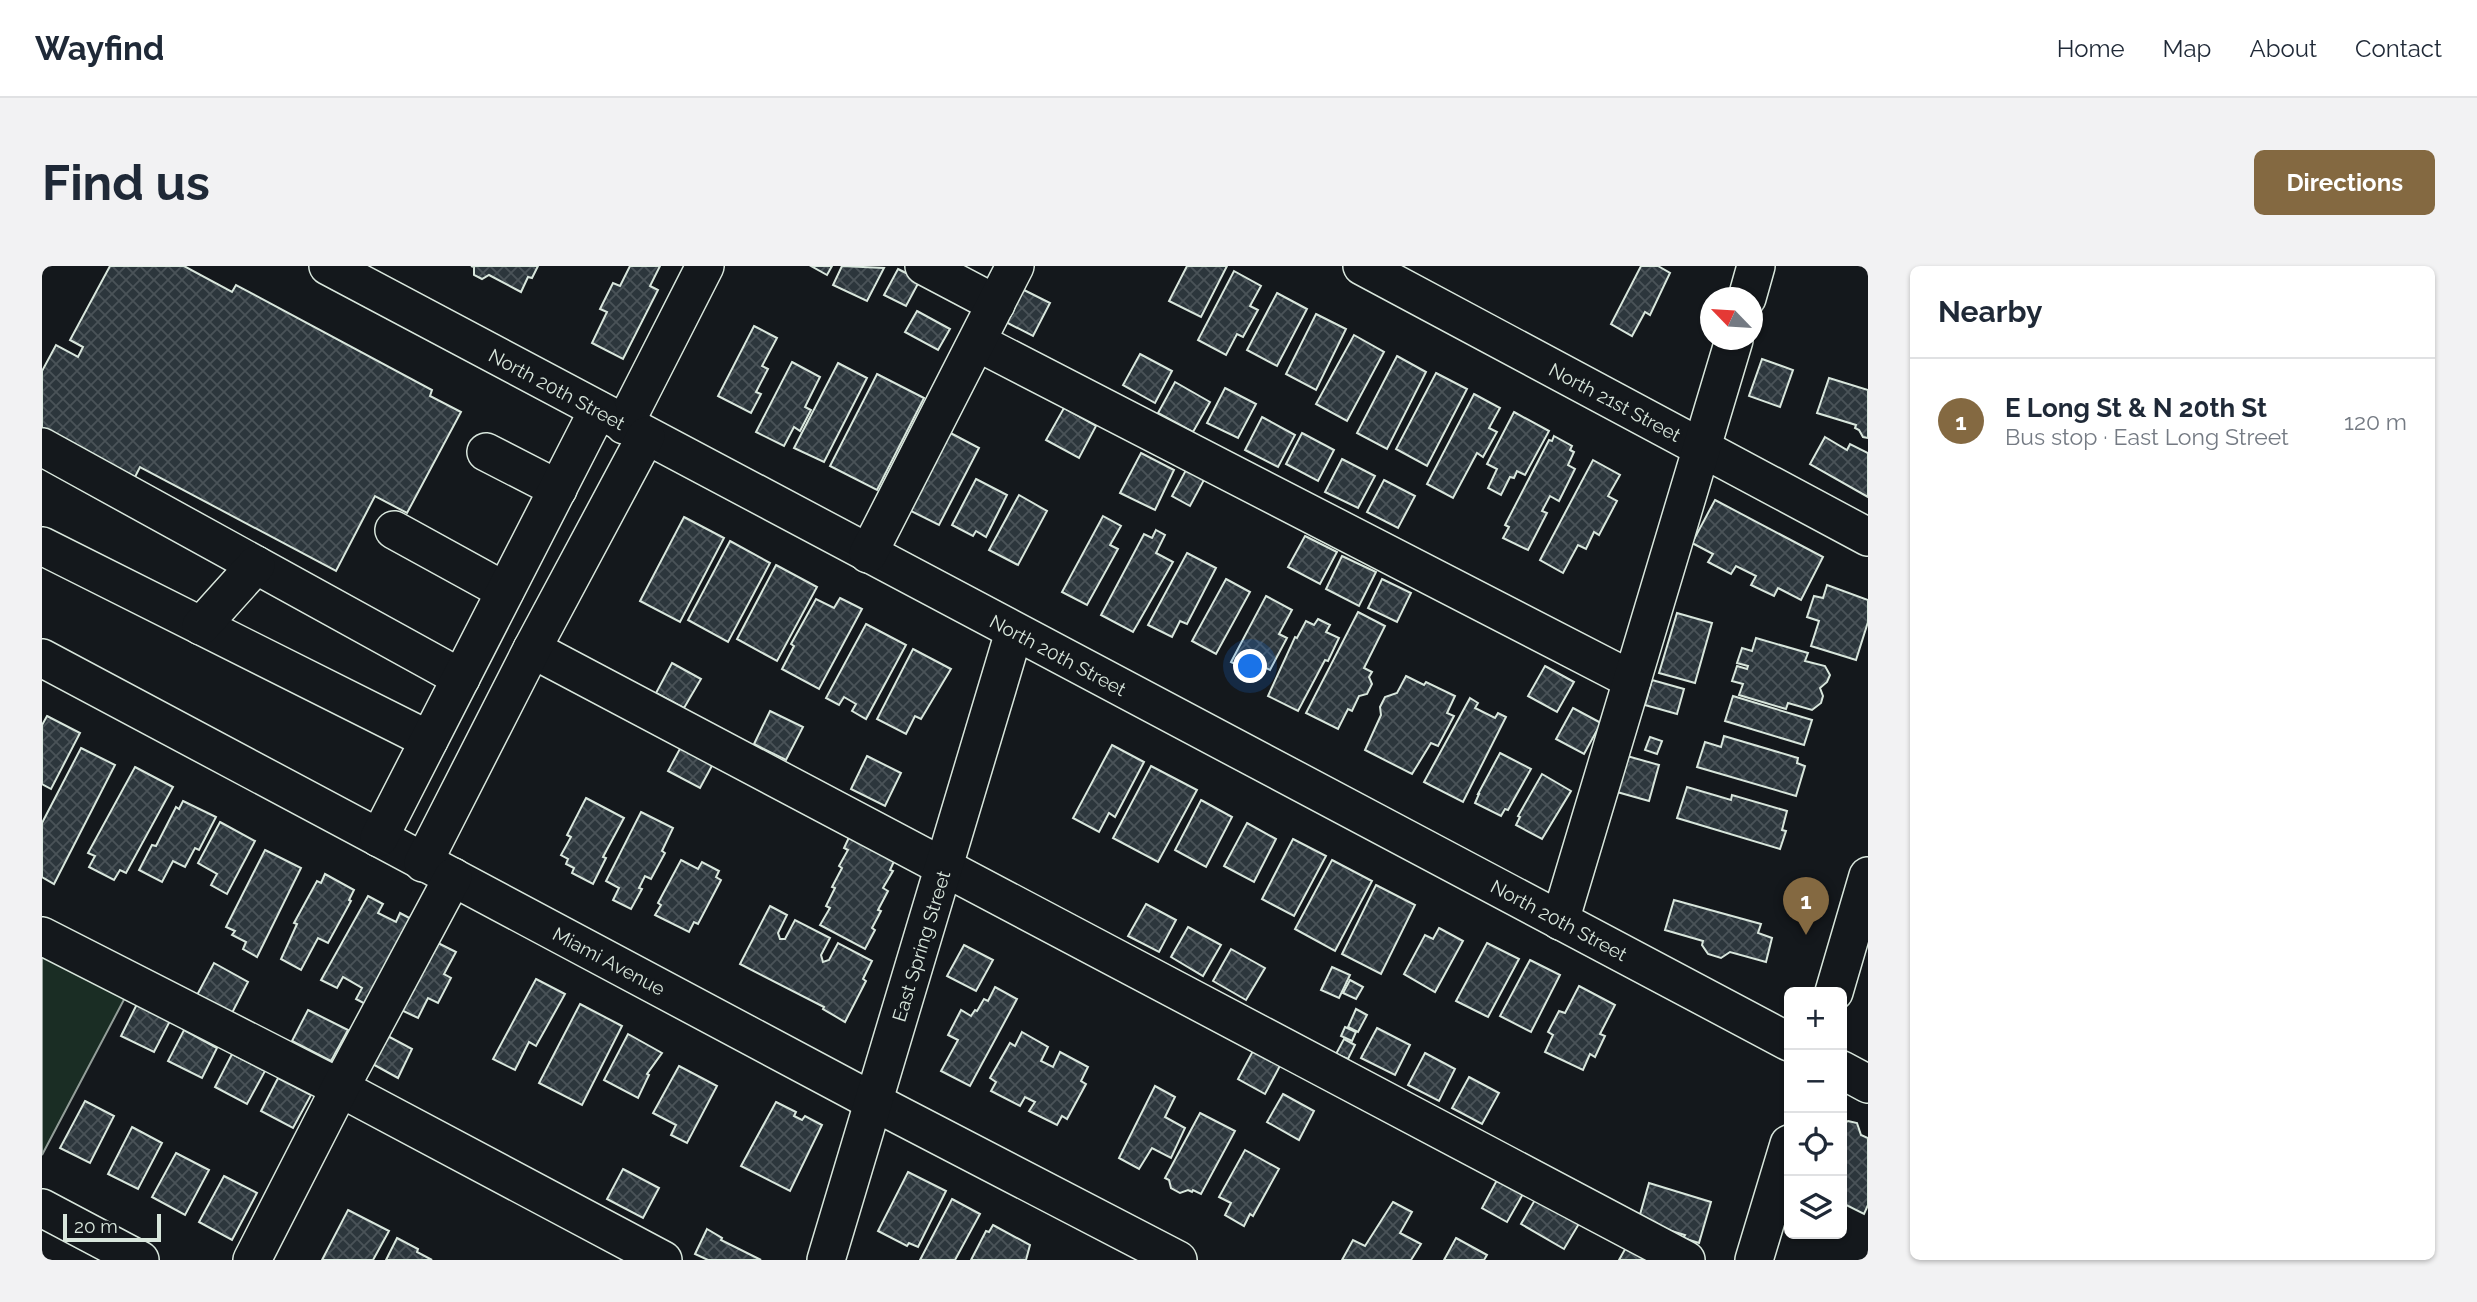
<!DOCTYPE html>
<meta charset="utf-8">
<style>
body{margin:0;font-family:Raleway,sans-serif;background:#f2f2f3;color:#1f2937}
.controls{position:absolute;right:21px;bottom:21px;display:grid;overflow:hidden;border-radius:10px;box-shadow:0 2px 5px #0004}
.controls button{width:63px;height:63px;display:grid;place-items:center;padding:0;border:0;border-bottom:2px solid #e0e1e3;background:#fff;color:#1f2937;font:35px sans-serif}
.compass{position:absolute;left:1658px;top:21px;width:63px;height:63px;border-radius:50%;background:#fff;box-shadow:0 2px 5px #0004;rotate:295deg}
.scale{position:absolute;left:21px;bottom:18px;width:98px;box-sizing:border-box;padding-left:7px;border:4px solid #d8e6dc;border-top:0;font-size:19px;line-height:24px;white-space:nowrap;color:#d8e6dc;-webkit-text-stroke:5px #14181c;paint-order:stroke}
.you{position:absolute;left:1209px;top:401px;width:24px;height:24px;margin:-18px;border:5px solid #fff;border-radius:50%;background:#1a73e8;box-shadow:0 0 0 10px #1a73e833}
.badge{display:grid;place-items:center;width:46px;height:46px;border-radius:50%;background:#846941;color:#fff;font-size:23px;font-weight:700}
.pin{position:absolute;translate:-50% -58px;filter:drop-shadow(0 2px 4px #0008)}
.pin::after{content:'';position:absolute;top:37px;width:24px;height:21px;background:inherit;clip-path:polygon(0 0,100% 0,50% 100%)}
.list{margin:0;padding:0;list-style:none}
h2{display:flex;justify-content:space-between;align-items:center;height:91px;margin:0;padding:0 28px;font-size:30px}
h2 small{font-size:23px;font-weight:400;color:#747a83}
.list li{display:grid;grid-template-columns:46px 1fr auto;gap:21px;align-items:center;box-sizing:border-box;height:126px;padding:0 28px;border-top:2px solid #e0e1e3}
.list b{display:block;font-size:26px;white-space:nowrap}
.list p{margin:0;font-size:23px;white-space:nowrap;color:#747a83}
.list em{font-size:23px;font-style:normal;color:#747a83}
.icon{flex:none;width:38px;height:38px;fill:none;stroke:currentColor;stroke-width:2;stroke-linecap:round;stroke-linejoin:round}
.map{position:relative;flex:none;width:1826px;height:994px;overflow:hidden;border-radius:10px}
header{display:flex;align-items:center;gap:42px;box-sizing:border-box;height:98px;padding:0 35px;background:#fff;border-bottom:2px solid #e0e1e3}
header strong{font-size:33px}
nav{display:flex;gap:38px;margin-inline-start:auto;font-size:24px}
.intro{display:flex;align-items:center;justify-content:space-between;box-sizing:border-box;height:168px;padding:0 42px}
h1{margin:0;font-size:49px}
.button{padding:18px 32px;border-radius:10px;background:#846941;color:#fff;font-size:24px;font-weight:700}
main{display:flex;gap:42px;padding:0 42px}
aside{flex:1;background:#fff;border-radius:10px;box-shadow:0 2px 5px #0004}
.map>svg:first-child{display:block}
.green{fill:#1a2d24;stroke:#939e99;stroke-width:2}
.building{fill:url(#building-cross-hatch);stroke:#d8e6dc;stroke-width:2}
.lines{fill:none;stroke-linecap:round;stroke-linejoin:round}
.minor-casing{stroke:#d8e6dc;stroke-width:40}
.minor{stroke:#14181c;stroke-width:37}
.labels{text-anchor:middle;stroke-width:5;stroke-linejoin:round;paint-order:stroke}
.street-label{font-size:19px;fill:#d8e6dc;stroke:#14181c}
</style>
<header>
<strong>Wayfind</strong>
<nav><a>Home</a><a>Map</a><a>About</a><a>Contact</a></nav>
</header>
<div class="intro"><h1>Find us</h1><a class="button">Directions</a></div>
<main>
<div class="map">
<svg width="1826" height="994" viewBox="0 0 1826 994">
<defs>
<pattern id="building-cross-hatch" width="8" height="8" patternUnits="userSpaceOnUse" patternTransform="scale(1.75)"><rect width="8" height="8" fill="#2c363c"/><path d="M0 0l8 8M0 8l8-8" fill="none" stroke="#4a5358"/></pattern>
</defs>
<rect width="100%" height="100%" fill="#14181c"/>
<polygon class="green" points="0,680 86,726 0,889"/>
<g class="building">
<polygon points="68,0 142,0 190,26 194,19 390,124 388,130 419,146 365,247 333,230 294,305 98,201 92,213 0,163 0,105 14,79 36,91 41,81 28,74"/>
<polygon points="429,0 496,0 490,12 486,11 479,26 447,9 440,13 432,9 432,1"/>
<polygon points="588,0 618,0 608,20 616,24 581,93 550,77 565,46 558,43 571,17 578,20"/>
<polygon points="769,0 790,0 785,9"/>
<polygon points="800,0 842,2 825,35 791,19"/>
<polygon points="1145,0 1185,0 1159,51 1127,35"/>
<polygon points="1599,0 1616,0 1628,7 1608,49 1603,46 1590,70 1569,58"/>
<polygon points="856,3 878,14 864,40 842,29"/>
<polygon points="1192,5 1219,20 1208,40 1216,44 1201,71 1195,68 1184,89 1156,74"/>
<polygon points="976,21 1008,37 991,70 960,54"/>
<polygon points="1235,27 1265,43 1235,100 1205,84"/>
<polygon points="875,45 908,63 896,84 863,66"/>
<polygon points="1274,48 1304,63 1274,124 1244,108"/>
<polygon points="712,60 735,72 720,100 726,103 714,126 719,128 709,147 676,130"/>
<polygon points="1312,69 1342,86 1305,155 1274,138"/>
<polygon points="1098,88 1130,105 1113,137 1081,119"/>
<polygon points="1355,90 1384,106 1345,183 1315,167"/>
<polygon points="1720,93 1751,104 1738,141 1707,130"/>
<polygon points="750,96 778,111 763,141 769,144 758,165 752,161 742,180 714,166"/>
<polygon points="796,97 825,112 782,196 752,182"/>
<polygon points="1394,107 1425,123 1385,200 1354,183"/>
<polygon points="835,108 882,132 835,224 788,200"/>
<polygon points="1787,112 1826,124 1826,172 1821,171 1817,164 1813,162 1814,159 1775,147"/>
<polygon points="1133,116 1168,136 1151,166 1116,147"/>
<polygon points="1183,122 1214,138 1196,172 1165,157"/>
<polygon points="1432,128 1458,142 1447,162 1455,166 1441,191 1435,187 1411,232 1385,218"/>
<polygon points="1022,142 1054,160 1037,192 1004,174"/>
<polygon points="1472,146 1507,165 1483,209 1475,205 1472,212 1468,211 1459,229 1446,222 1455,203 1445,198"/>
<polygon points="1220,151 1253,169 1236,201 1203,184"/>
<polygon points="899,162 937,182 897,259 859,240"/>
<polygon points="1260,167 1292,184 1276,215 1244,198"/>
<polygon points="1512,170 1530,180 1528,184 1532,186 1526,199 1533,203 1517,235 1508,230 1500,245 1505,247 1486,284 1461,272 1467,261 1463,259 1507,174 1510,175"/>
<polygon points="1783,171 1805,184 1808,178 1826,187 1826,231 1768,198"/>
<polygon points="1099,187 1132,204 1113,244 1078,227"/>
<polygon points="1300,193 1333,210 1316,242 1283,226"/>
<polygon points="1551,194 1578,209 1566,230 1575,235 1557,269 1552,266 1544,283 1536,279 1521,307 1498,294"/>
<polygon points="1144,204 1162,214 1148,240 1130,230"/>
<polygon points="934,213 965,229 944,271 934,265 931,270 910,259"/>
<polygon points="1342,214 1373,230 1356,262 1325,246"/>
<polygon points="977,229 1005,245 976,299 947,284"/>
<polygon points="1673,234 1781,291 1759,334 1736,322 1732,330 1709,319 1714,310 1694,300 1689,308 1666,296 1671,288 1650,277"/>
<polygon points="1061,250 1079,260 1068,279 1076,283 1045,339 1020,326"/>
<polygon points="642,251 682,272 638,356 598,335"/>
<polygon points="1114,264 1123,269 1114,287 1131,296 1091,366 1059,349 1102,268 1110,272"/>
<polygon points="1263,270 1295,286 1278,318 1246,301"/>
<polygon points="688,275 728,297 686,376 646,354"/>
<polygon points="1145,287 1174,302 1145,358 1138,355 1130,371 1106,359"/>
<polygon points="1300,290 1334,306 1317,340 1284,323"/>
<polygon points="734,299 775,321 735,395 695,373"/>
<polygon points="1184,313 1208,326 1174,388 1150,375"/>
<polygon points="1340,313 1369,327 1355,356 1326,342"/>
<polygon points="1785,319 1826,334 1826,356 1814,394 1769,380 1777,355 1765,351 1772,330 1781,332"/>
<polygon points="1224,330 1250,344 1237,368 1245,372 1228,404 1220,400 1216,409 1189,396"/>
<polygon points="798,332 820,343 777,423 740,403 752,380 749,378 774,333 792,342"/>
<polygon points="1316,346 1343,360 1322,402 1330,406 1327,411 1330,418 1325,428 1317,430 1310,445 1306,443 1296,463 1264,447"/>
<polygon points="1635,347 1670,357 1653,417 1617,407"/>
<polygon points="1276,353 1288,359 1284,366 1297,372 1286,395 1283,394 1256,445 1226,430 1253,371 1255,372 1264,355 1272,359"/>
<polygon points="824,358 864,379 824,453 810,445 814,438 802,431 797,439 784,432"/>
<polygon points="1714,372 1766,387 1763,395 1783,400 1788,409 1785,416 1778,422 1781,430 1779,437 1770,444 1746,437 1744,443 1697,429 1701,418 1690,415 1695,400 1705,403 1706,400 1695,397 1700,382 1710,385"/>
<polygon points="871,383 909,403 879,453 873,450 864,468 835,453"/>
<polygon points="630,397 659,413 642,442 614,427"/>
<polygon points="1503,400 1532,416 1515,446 1486,430"/>
<polygon points="1364,410 1382,419 1384,416 1413,430 1405,447 1412,450 1396,480 1389,477 1370,508 1323,484 1339,449 1338,441 1343,431 1355,427"/>
<polygon points="1610,414 1642,423 1635,448 1603,439"/>
<polygon points="1691,430 1770,454 1762,479 1683,455"/>
<polygon points="1428,432 1436,437 1433,442 1453,452 1456,447 1464,451 1421,536 1382,516"/>
<polygon points="1531,442 1559,457 1542,488 1514,473"/>
<polygon points="728,445 761,461 744,494 712,478"/>
<polygon points="5,450 38,467 9,523 0,518 0,459"/>
<polygon points="1682,470 1756,492 1755,497 1763,500 1754,530 1655,501 1663,476 1679,481"/>
<polygon points="1608,471 1620,475 1615,488 1603,484"/>
<polygon points="640,479 672,496 658,522 626,505"/>
<polygon points="1070,479 1102,496 1073,551 1067,547 1057,566 1031,552"/>
<polygon points="39,482 73,499 12,618 0,611 0,557"/>
<polygon points="1458,487 1489,503 1466,544 1463,543 1459,550 1433,537 1437,528 1436,528"/>
<polygon points="825,490 859,507 843,540 809,523"/>
<polygon points="1585,490 1617,499 1607,535 1575,526"/>
<polygon points="1109,500 1155,524 1116,596 1071,572"/>
<polygon points="93,501 131,521 84,607 78,604 72,614 47,601 53,590 46,587"/>
<polygon points="1500,508 1529,525 1500,573 1474,559 1478,551 1476,550"/>
<polygon points="1645,521 1689,534 1690,529 1745,545 1740,564 1744,565 1738,583 1635,552"/>
<polygon points="544,532 582,552 561,591 564,592 551,618 530,607 532,602 524,598 526,593 519,589 529,571 525,569"/>
<polygon points="1159,534 1190,551 1164,601 1133,584"/>
<polygon points="141,535 174,551 157,584 153,582 143,601 131,595 120,616 97,604 110,579 114,580 134,541 137,543"/>
<polygon points="599,546 631,562 620,585 623,587 609,613 603,610 597,622 600,623 589,643 571,634 577,622 564,615"/>
<polygon points="178,556 213,575 185,628 169,619 175,608 156,597"/>
<polygon points="1205,557 1234,573 1212,616 1182,600"/>
<polygon points="811,563 856,587 848,604 851,605 841,622 846,625 836,644 839,645 830,662 833,664 823,683 778,659 788,642 784,640 793,622 790,621 800,602 797,600 806,584 802,582"/>
<polygon points="1251,573 1284,590 1252,650 1220,633"/>
<polygon points="223,584 259,602 215,691 201,683 204,676 190,669 193,665 184,661"/>
<polygon points="639,594 656,603 660,596 677,605 674,611 679,614 656,658 652,656 647,666 613,649 619,639 616,637"/>
<polygon points="1290,594 1330,615 1293,685 1253,663"/>
<polygon points="283,608 312,624 307,634 309,635 286,677 276,672 259,704 239,693 255,658 252,657 275,615 279,617"/>
<polygon points="1334,619 1373,639 1339,708 1300,688"/>
<polygon points="326,630 341,638 336,647 354,656 358,647 371,654 327,740 314,733 320,722 301,711 295,722 279,714"/>
<polygon points="1632,634 1719,658 1716,667 1730,672 1724,696 1688,686 1679,692 1666,688 1660,679 1661,675 1623,664"/>
<polygon points="1104,638 1134,654 1117,686 1086,670"/>
<polygon points="728,640 745,649 736,667 738,673 743,673 753,654 788,672 779,689 781,696 787,694 796,677 830,695 821,713 824,715 803,756 781,743 782,741 698,698"/>
<polygon points="1146,661 1179,679 1161,710 1129,691"/>
<polygon points="1397,662 1421,675 1393,726 1362,708 1383,669 1391,673"/>
<polygon points="390,674 414,686 402,708 409,712 396,737 386,732 376,752 355,742"/>
<polygon points="1445,677 1477,693 1446,751 1414,735"/>
<polygon points="922,679 951,694 934,725 905,710"/>
<polygon points="1189,683 1223,702 1204,734 1171,715"/>
<polygon points="1488,694 1518,709 1489,766 1458,750"/>
<polygon points="172,697 206,716 190,747 155,729"/>
<polygon points="1290,701 1308,709 1297,732 1279,724"/>
<polygon points="494,713 523,728 494,780 487,776 473,804 451,793"/>
<polygon points="1308,714 1321,721 1314,733 1301,727"/>
<polygon points="1537,720 1573,739 1558,768 1563,770 1553,791 1548,788 1541,804 1503,786 1511,769 1506,766 1517,745 1523,747"/>
<polygon points="953,721 975,733 928,820 899,805 916,774 906,769 919,744 929,750 933,744 935,745 942,733 946,735"/>
<polygon points="96,736 129,753 112,786 79,770"/>
<polygon points="538,738 580,760 540,839 497,817"/>
<polygon points="1314,743 1325,749 1316,766 1306,761"/>
<polygon points="266,744 306,764 289,795 250,775"/>
<polygon points="1303,761 1314,766 1310,775 1299,770"/>
<polygon points="1335,762 1368,779 1353,809 1319,792"/>
<polygon points="142,764 175,782 160,812 126,795"/>
<polygon points="980,766 1006,781 999,795 1011,801 1018,786 1046,801 1039,815 1044,818 1025,853 1020,850 1015,859 987,845 993,836 983,831 978,840 949,825 954,816 948,812 968,777 973,780"/>
<polygon points="342,768 370,783 356,812 327,796"/>
<polygon points="586,768 620,787 605,808 607,809 596,832 562,814"/>
<polygon points="1302,773 1313,779 1306,793 1294,788"/>
<polygon points="1212,783 1239,798 1223,828 1196,813"/>
<polygon points="1383,787 1413,803 1397,835 1366,819"/>
<polygon points="190,788 223,805 205,838 173,821"/>
<polygon points="637,800 675,820 645,877 629,869 634,859 611,847"/>
<polygon points="1427,811 1457,827 1440,858 1410,842"/>
<polygon points="236,812 269,829 251,862 219,845"/>
<polygon points="1113,820 1133,831 1123,851 1143,862 1129,892 1110,882 1097,903 1077,892"/>
<polygon points="1241,828 1272,845 1257,874 1225,856"/>
<polygon points="43,835 72,850 48,897 18,882"/>
<polygon points="734,836 754,846 752,850 760,854 763,850 780,859 748,925 699,900"/>
<polygon points="1158,847 1193,865 1159,928 1151,924 1150,926 1146,924 1138,927 1129,922 1127,914 1123,912"/>
<polygon points="1806,855 1815,857 1819,869 1826,872 1826,939 1822,948 1800,937 1800,858"/>
<polygon points="90,861 120,877 96,923 66,908"/>
<polygon points="1203,884 1237,903 1211,950 1208,948 1202,960 1183,949 1189,937 1177,931"/>
<polygon points="134,887 167,904 143,949 110,931"/>
<polygon points="581,903 617,922 601,952 565,933"/>
<polygon points="866,906 904,925 876,981 867,977 865,980 836,965"/>
<polygon points="182,910 215,927 190,974 157,956"/>
<polygon points="1455,914 1481,928 1465,956 1440,942"/>
<polygon points="1607,917 1669,936 1657,977 1641,972 1643,969 1610,959 1597,952"/>
<polygon points="1497,927 1541,951 1522,983 1479,958"/>
<polygon points="910,933 938,948 913,994 878,994"/>
<polygon points="1351,936 1370,946 1358,967 1379,978 1369,994 1300,994 1311,974 1323,980"/>
<polygon points="306,944 347,965 331,994 280,994"/>
<polygon points="951,959 988,979 984,994 929,994 944,965 947,966"/>
<polygon points="665,963 680,972 679,974 719,994 666,994 653,988"/>
<polygon points="355,972 376,983 375,986 390,994 344,994"/>
<polygon points="1414,972 1445,989 1442,994 1402,994"/>
<polygon points="1586,978 1615,994 1577,994"/>
</g>
<g class="lines">
<g class="minor-casing">
<g id="minor">
<polyline points="286,0 1747,776"/>
<polyline points="882,0 954,38"/>
<polyline points="1320,0 1826,271"/>
<polyline points="1705,32 1714,0"/>
<polyline points="935,76 1590,414"/>
<polyline points="582,159 663,0"/>
<polyline points="0,181 419,412"/>
<polyline points="444,186 516,223"/>
<polyline points="352,264 463,325"/>
<polyline points="0,280 387,474"/>
<polyline points="826,288 973,0"/>
<polyline points="159,360 214,299"/>
<polyline points="490,383 1644,994"/>
<polyline points="0,392 832,836 1136,994"/>
<polyline points="337,572 556,144"/>
<polyline points="381,597 490,383 604,170"/>
<polyline points="1518,655 1692,74"/>
<polyline points="0,670 298,822 621,994"/>
<polyline points="1792,726 1826,610"/>
<polyline points="1800,804 1826,818"/>
<polyline points="0,942 98,994"/>
<polyline points="210,994 298,822 411,611"/>
<polyline points="784,994 972,366"/>
<polyline points="1712,994 1747,878"/>
</g>
</g>
<use href="#minor" class="minor"/>
</g>
<g class="labels">
<g class="street-label">
<text transform="translate(515 123) rotate(28)" y="7">North 20th Street</text>
<text transform="translate(1573 136) rotate(28)" y="7">North 21st Street</text>
<text transform="translate(1016 389) rotate(28)" y="7">North 20th Street</text>
<text transform="translate(1517 654) rotate(28)" y="7">North 20th Street</text>
<text transform="translate(879 680) rotate(-73)" y="7">East Spring Street</text>
<text transform="translate(567 695) rotate(28)" y="7">Miami Avenue</text>
</g>
</g>
</svg>
<div class="controls">
<button>+</button>
<button>−</button>
<button><svg class="icon" aria-label="locate" viewBox="0 0 24 24"><circle cx="12" cy="12" r="6"/><path d="M12 2v4M12 18v4M2 12h4M18 12h4"/></svg></button>
<button><svg class="icon" aria-label="layers" viewBox="0 0 24 24"><path d="M12 4l9 5-9 5-9-5zM3 14l9 5 9-5"/></svg></button>
</div>
<svg class="compass" viewBox="-18 -18 36 36"><path d="M0-13l5 13h-10z" fill="#e53935"/><path d="M0 13l5-13h-10z" fill="#747a83"/></svg>
<div class="scale">20 m</div>
<div class="you"></div>
<div class="pin badge" style="left:1764px;top:669px">1</div>
</div>
<aside>
<h2>Nearby<small></small></h2>
<ul class="list">
<li><span class="badge">1</span><div><b>E Long St &amp; N 20th St</b><p>Bus stop · East Long Street</p></div><em>120 m</em></li>
</ul>
</aside>
</main>
